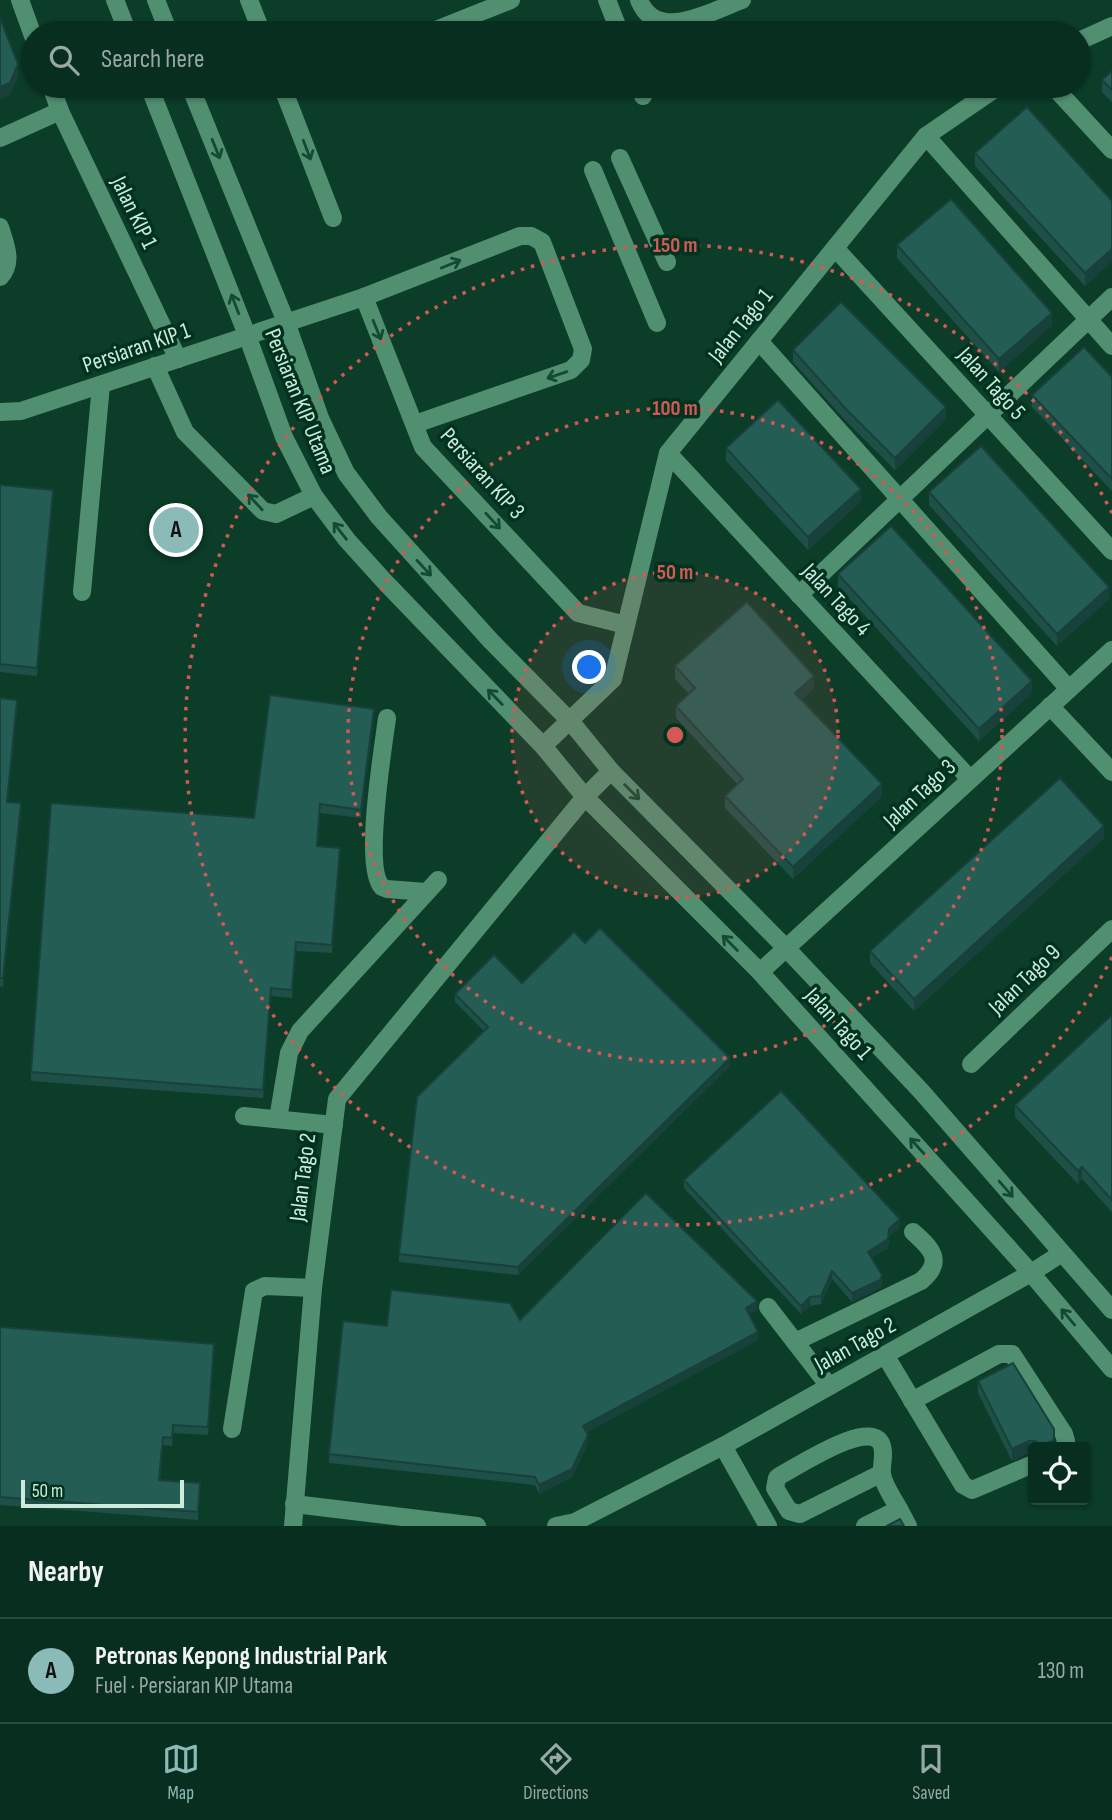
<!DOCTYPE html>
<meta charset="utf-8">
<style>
body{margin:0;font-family:"Sofia Sans Condensed",sans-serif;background:#113628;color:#f1f3f6}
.controls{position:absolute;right:21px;bottom:21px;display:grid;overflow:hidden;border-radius:7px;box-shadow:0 2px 5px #0004}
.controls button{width:63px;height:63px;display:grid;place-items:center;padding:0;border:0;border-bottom:2px solid #294a3d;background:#082e1f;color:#f1f3f6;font:35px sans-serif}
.scale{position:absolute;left:21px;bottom:18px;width:163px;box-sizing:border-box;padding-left:7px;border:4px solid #ccebda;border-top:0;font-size:19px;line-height:24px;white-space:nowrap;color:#ccebda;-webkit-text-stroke:5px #00331f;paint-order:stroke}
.you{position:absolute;left:590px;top:668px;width:24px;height:24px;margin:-18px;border:5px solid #fff;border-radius:50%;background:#1a73e8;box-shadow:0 0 0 10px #1a73e833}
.badge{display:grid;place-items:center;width:46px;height:46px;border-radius:50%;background:#8bbbb9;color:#111;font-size:23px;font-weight:700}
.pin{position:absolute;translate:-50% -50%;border:4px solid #fff;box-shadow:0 2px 7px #0006}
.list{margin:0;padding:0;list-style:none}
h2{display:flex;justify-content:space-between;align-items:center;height:91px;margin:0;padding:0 28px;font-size:30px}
h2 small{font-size:23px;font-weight:400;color:#98a8a4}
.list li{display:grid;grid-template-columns:46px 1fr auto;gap:21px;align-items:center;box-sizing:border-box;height:105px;padding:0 28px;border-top:2px solid #294a3d}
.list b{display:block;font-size:26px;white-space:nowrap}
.list p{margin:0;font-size:23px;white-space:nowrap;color:#98a8a4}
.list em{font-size:23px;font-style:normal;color:#98a8a4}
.icon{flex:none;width:38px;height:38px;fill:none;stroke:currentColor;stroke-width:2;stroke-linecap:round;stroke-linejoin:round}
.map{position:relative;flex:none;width:1112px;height:1526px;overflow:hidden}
.search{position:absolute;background:#082e1f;box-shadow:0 2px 5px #0004;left:21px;right:21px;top:21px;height:77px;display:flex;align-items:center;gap:18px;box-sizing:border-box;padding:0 24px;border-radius:38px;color:#98a8a4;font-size:26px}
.sheet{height:196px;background:#082e1f}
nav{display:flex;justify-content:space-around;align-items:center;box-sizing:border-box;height:98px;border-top:2px solid #294a3d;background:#082e1f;font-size:19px;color:#98a8a4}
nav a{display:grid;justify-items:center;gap:4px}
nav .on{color:#8bbbb9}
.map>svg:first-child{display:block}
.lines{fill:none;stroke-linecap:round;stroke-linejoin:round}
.minor{stroke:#518f71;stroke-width:18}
.wall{fill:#1f5048}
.shaded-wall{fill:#19413b}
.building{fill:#245d54;stroke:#19413b;stroke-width:2}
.oneway{stroke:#144a34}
.ring{fill:none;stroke:#d45954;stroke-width:3.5;stroke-dasharray:3.5 7}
.labels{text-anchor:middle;stroke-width:7;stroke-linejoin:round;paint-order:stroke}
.street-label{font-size:23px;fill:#ccebda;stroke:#00331f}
.centre{fill:#d45954;stroke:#00331f;stroke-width:3.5}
.ring-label{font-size:21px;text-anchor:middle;font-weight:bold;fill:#d45954;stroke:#00331f;stroke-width:7;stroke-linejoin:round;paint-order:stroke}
</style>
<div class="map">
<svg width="1112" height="1526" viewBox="0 0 1112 1526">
<rect width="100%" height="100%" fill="#0b3d29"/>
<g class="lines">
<g class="minor">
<polyline points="20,0 33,36"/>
<polyline points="115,0 128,33"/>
<polyline points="156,0 169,33"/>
<polyline points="249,0 262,33"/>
<polyline points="607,0 620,33"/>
<path d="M639,0c18,44 72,11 103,0"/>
<polyline points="428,33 511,0"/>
<polyline points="1079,41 1112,26"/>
<polyline points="51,86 60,111 178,359"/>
<polyline points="149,86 247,335 284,437 314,496 347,540 385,582 543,746 585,797 760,972 1031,1273 1112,1369"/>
<polyline points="190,86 286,322 320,418 346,473 379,517 491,641 571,722 611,771 786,948 921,1091 1112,1310"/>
<polyline points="282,86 333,218"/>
<polyline points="641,86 643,96"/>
<polyline points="1053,86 1112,150"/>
<polyline points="926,136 1112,346"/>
<polyline points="0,138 60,111"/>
<polyline points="620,158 667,262"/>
<polyline points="593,170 657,323"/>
<path d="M0,227c5,17 14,35 0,50"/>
<polyline points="835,248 1112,551"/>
<polyline points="364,297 520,236 531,236 542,242 583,349 581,360 571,370 415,424"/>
<polyline points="759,341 1069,689"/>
<polyline points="155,366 185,432 263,511 276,514 314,496"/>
<polyline points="0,412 21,411 364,297 423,447 578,613 626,625"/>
<polyline points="668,453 970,779"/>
<polyline points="82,592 101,385"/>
<polyline points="799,595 1112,297"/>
<polyline points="1050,706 1112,772"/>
<path d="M387,718c-4,31 -24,150 -5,169l5,2 39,3"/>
<polyline points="543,746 613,679 668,453 926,136 999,86"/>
<polyline points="760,972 1112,650"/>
<polyline points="971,1064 1112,929"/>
<polyline points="244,1116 334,1125"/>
<polyline points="278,1119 289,1053 300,1031 438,880"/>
<polyline points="768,1307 829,1386"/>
<path d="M795,1342l126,-61c24,-20 10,-33 -8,-49"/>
<polyline points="885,1355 963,1485 972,1490 1033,1464"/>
<polyline points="912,1401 999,1354 1012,1354 1064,1434 1066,1441 1064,1447"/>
<polyline points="232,1429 254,1291 265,1286 313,1288"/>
<polyline points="723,1446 768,1526"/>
<path d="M882,1473l-82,41 -11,-3 -14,-23 2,-10 4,-3c18,-9 92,-59 101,-29 3,9 -1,19 0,28 2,12 11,24 17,35"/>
<polyline points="294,1504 477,1526"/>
<polyline points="293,1526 313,1288 337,1099 585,797 611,771"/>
<polyline points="556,1526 575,1522 723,1446 1031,1273 1062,1253"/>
<polyline points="865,1526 899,1509 908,1526"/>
</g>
</g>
<g class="wall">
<polygon points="1112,71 1112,102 1102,92 1102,80"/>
<polygon points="975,153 1112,201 1112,261 1085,286 975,166"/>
<polygon points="897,245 1052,325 999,372 897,258"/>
<polygon points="793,350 946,419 895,470 845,420 793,362"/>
<polygon points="1112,377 1112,491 1032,407 1032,395"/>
<polygon points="726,448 861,501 808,550 726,461"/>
<polygon points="0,485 53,498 37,676 0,672"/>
<polygon points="929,492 1109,599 1057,646 929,505"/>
<polygon points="838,574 1032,693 979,741 838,586"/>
<polygon points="675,666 814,688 801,700 882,796 793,879 725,808 725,796 737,784 676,718 676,706 689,694 675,679"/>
<polygon points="0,698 17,708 8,802 21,812 3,987 0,986"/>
<polygon points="374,717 361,818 320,813 318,846 340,856 332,953 296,951 292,998 271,996 263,1098 31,1081 31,1072"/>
<polygon points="1104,838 914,1011 870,963 870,951"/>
<polygon points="585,943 730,1066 518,1275 399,1262 399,1254 484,1031 455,1002 455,994 522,983"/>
<polygon points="1112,1015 1112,1212 1082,1179 1078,1184 1015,1117 1015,1105"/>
<polygon points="684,1180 900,1227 889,1237 888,1248 871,1258 882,1283 880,1288 852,1302 832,1279 821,1304 810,1306 801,1314 684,1188"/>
<polygon points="757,1310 749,1315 758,1340 587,1432 588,1443 572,1477 539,1494 535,1485 329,1463 329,1454 387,1326"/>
<polygon points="0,1327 214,1352 208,1435 173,1433 172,1446 163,1445 160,1480 200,1492 198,1520 0,1505"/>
<polygon points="978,1381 1054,1447 1033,1447 1033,1453 1029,1453 1012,1461 978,1393"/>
</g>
<g class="shaded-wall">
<polygon points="18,64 18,77 10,95 0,99 0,87"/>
<polygon points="1112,249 1112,261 1085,286 1085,273"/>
<polygon points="1052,313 1052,325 999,372 999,359"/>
<polygon points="946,407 946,419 895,470 895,458"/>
<polygon points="861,489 861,501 808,550 808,537"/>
<polygon points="53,490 53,498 37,676 37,668"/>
<polygon points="1109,587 1109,599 1057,646 1057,634"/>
<polygon points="814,676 814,688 795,705 795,693"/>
<polygon points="1032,681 1032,693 979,741 979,729"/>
<polygon points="17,700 17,708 7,810 7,802"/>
<polygon points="374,709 374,717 361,818 361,810"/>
<polygon points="882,784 882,796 793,879 793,867"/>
<polygon points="21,803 21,812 3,987 3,978"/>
<polygon points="1104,826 1104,838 914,1011 914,999"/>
<polygon points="730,1058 730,1066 518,1275 518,1267"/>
<polygon points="1082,1167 1082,1179 1078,1184 1078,1171"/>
<polygon points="900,1219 900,1227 889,1237 889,1229"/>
<polygon points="888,1239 888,1248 868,1260 868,1252"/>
<polygon points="832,1271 832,1279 821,1304 821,1296"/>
<polygon points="882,1275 882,1283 880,1288 852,1302 852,1293"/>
<polygon points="810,1297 810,1306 801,1314 801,1306"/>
<polygon points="757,1301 757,1310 746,1317 746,1308"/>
<polygon points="758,1332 758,1340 583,1434 583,1426"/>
<polygon points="588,1435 588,1443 572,1477 539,1494 539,1485"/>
<polygon points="1054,1440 1054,1447 1042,1447 1042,1446"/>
<polygon points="1029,1441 1029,1453 1012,1461 1012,1449"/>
</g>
<g class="building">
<polygon points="0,18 18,64 10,83 0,87"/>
<polygon points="1112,71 1112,90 1102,80"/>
<polygon points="1027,107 1112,201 1112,249 1085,273 975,153"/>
<polygon points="951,199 1052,313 999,359 897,245"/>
<polygon points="841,302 946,407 895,458 845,408 793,350"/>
<polygon points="1084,347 1112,377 1112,479 1032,395"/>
<polygon points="778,400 861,489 808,537 726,448"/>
<polygon points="981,446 1109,587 1057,634 929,492"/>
<polygon points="0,485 53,490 37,668 0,664"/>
<polygon points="891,526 1032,681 979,729 838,574"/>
<polygon points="747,602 814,676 795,693 882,784 793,867 725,796 743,779 676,706 695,688 675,666"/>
<polygon points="270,695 374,709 361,810 320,804 317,846 340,848 332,945 296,942 292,990 271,988 263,1090 31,1072 51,803 254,818"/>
<polygon points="0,698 17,700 7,802 21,803 3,978 0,978"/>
<polygon points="1060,778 1104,826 914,999 870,951"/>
<polygon points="600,928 730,1058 518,1267 399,1254 417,1097 488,1027 455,994 494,955 522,983 574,932 585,943"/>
<polygon points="1112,1015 1112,1200 1082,1167 1078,1171 1015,1105"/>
<polygon points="781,1091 900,1219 889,1229 888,1239 868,1252 882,1275 880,1280 852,1293 832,1271 821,1296 810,1297 801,1306 684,1180"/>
<polygon points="646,1193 757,1301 746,1308 758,1332 583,1426 588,1435 572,1469 539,1485 535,1477 329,1454 343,1321 387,1326 391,1290 510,1303 520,1320"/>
<polygon points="0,1327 214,1344 208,1427 173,1425 172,1438 163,1437 159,1480 200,1483 198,1512 0,1497"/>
<polygon points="1013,1363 1054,1429 1054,1440 1042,1446 1035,1441 1029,1441 1012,1449 978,1381"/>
<polygon points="900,1519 904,1526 887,1526"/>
</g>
<defs><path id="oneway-shaft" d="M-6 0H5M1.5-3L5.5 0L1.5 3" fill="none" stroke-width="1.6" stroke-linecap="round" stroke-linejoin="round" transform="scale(1.75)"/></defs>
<g class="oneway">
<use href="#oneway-shaft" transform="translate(216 149) rotate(68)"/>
<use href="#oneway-shaft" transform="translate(307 150) rotate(69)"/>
<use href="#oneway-shaft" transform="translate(451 264) rotate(-22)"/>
<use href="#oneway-shaft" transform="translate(235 304) rotate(-111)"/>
<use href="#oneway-shaft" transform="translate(377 330) rotate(68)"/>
<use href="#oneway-shaft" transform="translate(557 375) rotate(161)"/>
<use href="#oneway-shaft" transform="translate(255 502) rotate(-133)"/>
<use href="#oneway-shaft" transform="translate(493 521) rotate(47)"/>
<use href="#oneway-shaft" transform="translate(340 531) rotate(-128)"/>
<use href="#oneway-shaft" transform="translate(424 568) rotate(47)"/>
<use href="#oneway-shaft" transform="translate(495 697) rotate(-134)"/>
<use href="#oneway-shaft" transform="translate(632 792) rotate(45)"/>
<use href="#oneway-shaft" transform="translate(730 943) rotate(-135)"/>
<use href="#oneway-shaft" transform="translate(917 1146) rotate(-132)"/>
<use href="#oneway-shaft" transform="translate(1006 1189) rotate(49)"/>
<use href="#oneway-shaft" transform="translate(1068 1317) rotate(-130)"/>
</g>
<circle cx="675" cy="735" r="163" fill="#d45954" fill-opacity=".12"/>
<g class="ring">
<circle cx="675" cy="735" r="163"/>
<circle cx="675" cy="735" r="327"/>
<path d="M1112 957A490 490 0 1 1 1112 513"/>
</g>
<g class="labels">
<g class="street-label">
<text transform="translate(135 212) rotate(64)" y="8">Jalan KIP 1</text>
<text transform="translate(740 325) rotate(-51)" y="8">Jalan Tago 1</text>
<text transform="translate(136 347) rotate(-19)" y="8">Persiaran KIP 1</text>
<text transform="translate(992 383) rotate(48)" y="8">Jalan Tago 5</text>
<text transform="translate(301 401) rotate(68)" y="8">Persiaran KIP Utama</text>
<text transform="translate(483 473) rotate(48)" y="8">Persiaran KIP 3</text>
<text transform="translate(837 599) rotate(47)" y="8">Jalan Tago 4</text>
<text transform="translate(919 793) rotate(-43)" y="8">Jalan Tago 3</text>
<text transform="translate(1024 979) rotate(-44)" y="8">Jalan Tago 9</text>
<text transform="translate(839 1023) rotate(48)" y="8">Jalan Tago 1</text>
<text transform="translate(302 1177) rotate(-83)" y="8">Jalan Tago 2</text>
<text transform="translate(855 1344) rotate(-29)" y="8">Jalan Tago 2</text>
</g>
</g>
<circle cx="675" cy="735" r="10" class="centre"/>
<g class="ring-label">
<text x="675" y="252">150 m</text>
<text x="675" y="415">100 m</text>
<text x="675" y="579">50 m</text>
</g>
</svg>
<div class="controls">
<button><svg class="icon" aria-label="locate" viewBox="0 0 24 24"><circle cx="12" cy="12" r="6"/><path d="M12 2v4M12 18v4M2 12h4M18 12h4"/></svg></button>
</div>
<div class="scale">50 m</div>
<div class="you"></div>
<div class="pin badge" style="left:176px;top:530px">A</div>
<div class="search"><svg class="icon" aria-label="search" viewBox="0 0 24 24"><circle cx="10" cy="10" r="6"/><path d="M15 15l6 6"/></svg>Search here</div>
</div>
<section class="sheet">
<h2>Nearby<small></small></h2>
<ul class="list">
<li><span class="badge">A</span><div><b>Petronas Kepong Industrial Park</b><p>Fuel · Persiaran KIP Utama</p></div><em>130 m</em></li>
</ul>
</section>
<nav>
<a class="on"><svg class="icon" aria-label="map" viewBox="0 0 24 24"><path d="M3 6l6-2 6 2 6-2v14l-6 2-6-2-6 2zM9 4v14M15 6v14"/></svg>Map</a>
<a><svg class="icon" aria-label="directions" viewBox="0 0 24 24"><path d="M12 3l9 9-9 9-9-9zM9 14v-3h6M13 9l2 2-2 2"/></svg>Directions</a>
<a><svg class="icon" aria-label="saved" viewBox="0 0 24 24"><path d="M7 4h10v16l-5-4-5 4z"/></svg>Saved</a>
</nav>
